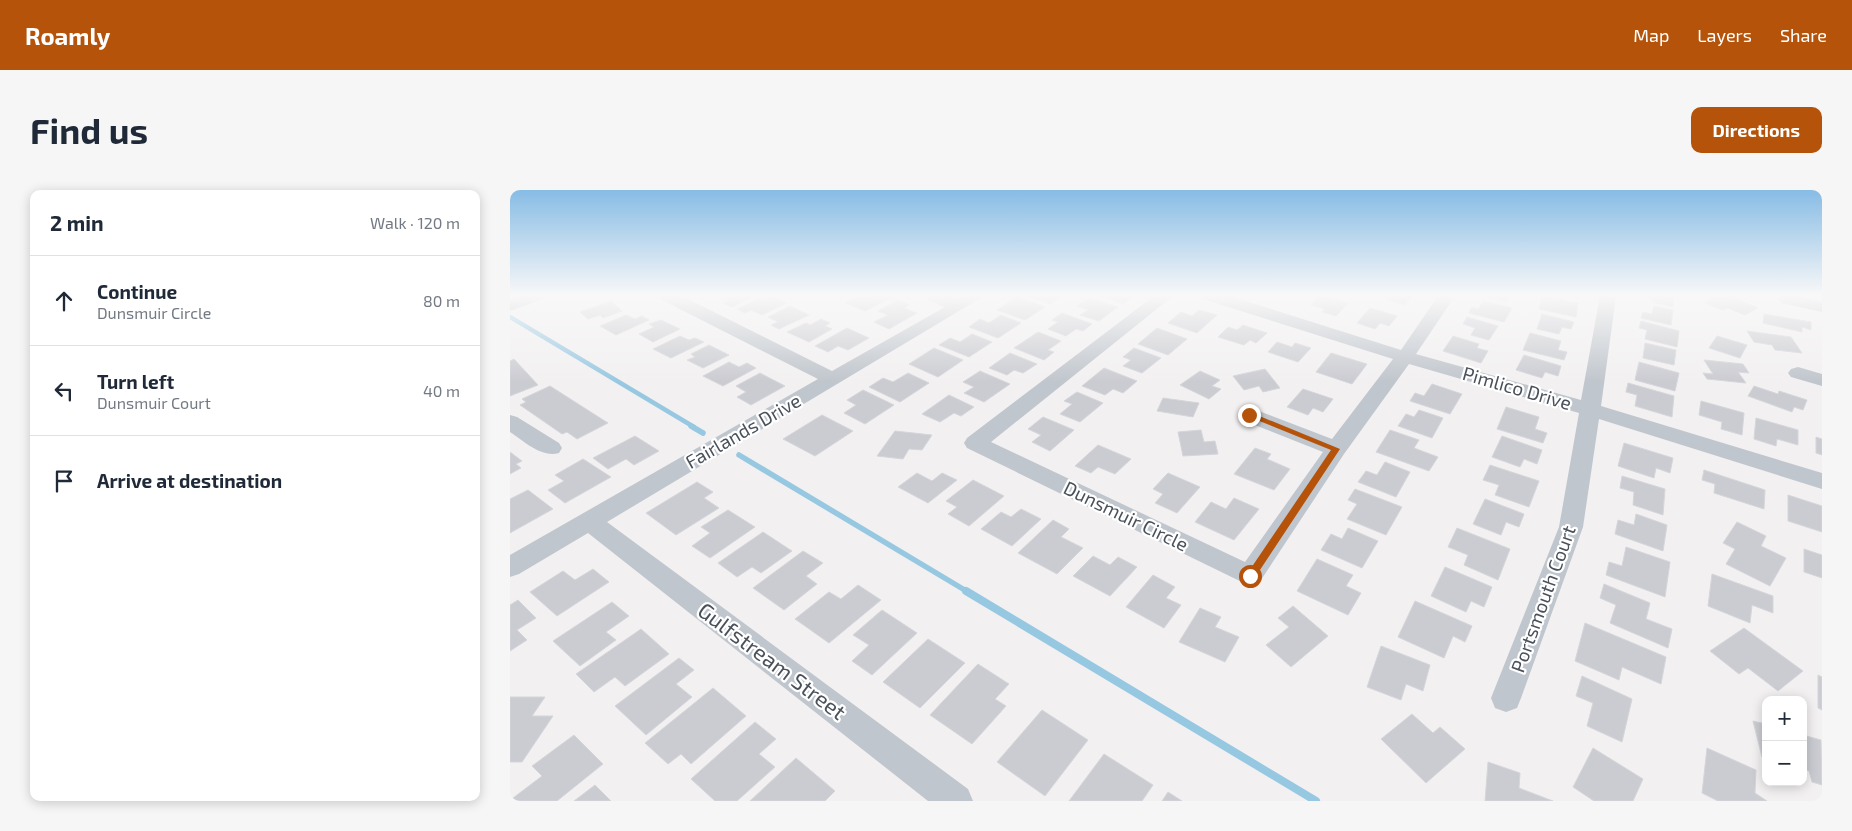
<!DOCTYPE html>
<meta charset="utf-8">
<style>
body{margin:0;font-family:"Exo 2",sans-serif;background:#f6f6f7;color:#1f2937}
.controls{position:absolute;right:15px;bottom:15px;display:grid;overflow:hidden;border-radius:10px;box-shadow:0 2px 12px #0003}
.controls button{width:45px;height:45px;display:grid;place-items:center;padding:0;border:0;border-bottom:1px solid #e0e1e3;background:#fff;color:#1f2937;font:25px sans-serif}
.stop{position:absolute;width:15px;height:15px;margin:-11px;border:4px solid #b45309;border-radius:50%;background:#fff}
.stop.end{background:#b45309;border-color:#fff;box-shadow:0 1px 5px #0008}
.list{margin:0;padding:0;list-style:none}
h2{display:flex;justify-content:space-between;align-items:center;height:65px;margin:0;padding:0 20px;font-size:21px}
h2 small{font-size:16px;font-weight:400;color:#747a83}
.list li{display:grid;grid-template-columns:32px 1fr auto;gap:15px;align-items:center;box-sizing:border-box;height:90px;padding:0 20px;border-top:1px solid #e0e1e3}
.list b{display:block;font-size:19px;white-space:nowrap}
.list p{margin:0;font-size:16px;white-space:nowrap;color:#747a83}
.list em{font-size:16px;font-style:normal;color:#747a83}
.icon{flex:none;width:28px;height:28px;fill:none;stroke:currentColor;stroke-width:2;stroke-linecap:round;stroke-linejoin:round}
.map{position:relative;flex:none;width:1312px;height:611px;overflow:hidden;border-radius:10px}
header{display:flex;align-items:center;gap:30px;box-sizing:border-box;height:70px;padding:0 25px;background:#b45309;color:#fff}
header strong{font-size:24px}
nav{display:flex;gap:28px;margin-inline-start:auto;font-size:18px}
.intro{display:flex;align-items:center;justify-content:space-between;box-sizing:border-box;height:120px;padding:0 30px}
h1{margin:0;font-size:35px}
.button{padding:12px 22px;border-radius:10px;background:#b45309;color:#fff;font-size:18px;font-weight:700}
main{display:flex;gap:30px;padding:0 30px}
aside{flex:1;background:#fff;border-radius:10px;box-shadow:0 2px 12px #0003}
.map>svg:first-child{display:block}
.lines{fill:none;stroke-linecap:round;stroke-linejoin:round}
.stream-far2{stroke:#97c8e1;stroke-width:4.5}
.stream-far1{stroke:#97c8e1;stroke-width:5.5}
.stream{stroke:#97c8e1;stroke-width:8}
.building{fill:#cbccd2;stroke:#d5d6da}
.minor{fill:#c0c6cd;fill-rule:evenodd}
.route{fill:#b45309}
.labels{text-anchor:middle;stroke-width:4.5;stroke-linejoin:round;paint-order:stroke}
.street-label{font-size:19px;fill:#4a515b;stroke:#fff}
.near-street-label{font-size:22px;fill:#4a515b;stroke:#fff}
</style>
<header>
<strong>Roamly</strong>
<nav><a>Map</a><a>Layers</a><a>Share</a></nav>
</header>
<div class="intro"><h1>Find us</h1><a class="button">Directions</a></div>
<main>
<aside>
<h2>2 min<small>Walk · 120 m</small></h2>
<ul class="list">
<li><svg class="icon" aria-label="ahead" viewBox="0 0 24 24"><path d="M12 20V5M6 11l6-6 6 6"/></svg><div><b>Continue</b><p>Dunsmuir Circle</p></div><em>80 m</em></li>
<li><svg class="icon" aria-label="left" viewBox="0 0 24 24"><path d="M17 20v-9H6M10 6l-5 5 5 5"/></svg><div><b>Turn left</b><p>Dunsmuir Court</p></div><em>40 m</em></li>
<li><svg class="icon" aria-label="arrive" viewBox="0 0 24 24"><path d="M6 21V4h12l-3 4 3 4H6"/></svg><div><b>Arrive at destination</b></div></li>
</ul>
</aside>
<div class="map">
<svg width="1312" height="611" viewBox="0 0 1312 611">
<rect width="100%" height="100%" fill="#f2f0f0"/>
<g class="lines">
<polyline class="stream-far2" points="0,127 184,237"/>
<g class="stream-far1">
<polyline points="181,236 193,243"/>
<polyline points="229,265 458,402"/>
</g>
<polyline class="stream" points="456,401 806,611"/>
</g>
<g class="building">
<polygon points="212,106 244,106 222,117 213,113 220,110"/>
<polygon points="348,106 377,106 381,108 355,121 335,113"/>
<polygon points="519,106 552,106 540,114"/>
<polygon points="592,106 619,106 622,107 613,114"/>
<polygon points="809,106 813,106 838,113 826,126 812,122 815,119 801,115"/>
<polygon points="877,106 902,106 895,115 877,110 879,107"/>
<polygon points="976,106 999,106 996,112"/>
<polygon points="1032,106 1068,113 1066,127 1029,119"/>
<polygon points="1135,106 1164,106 1163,117 1142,112 1143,108"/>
<polygon points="1207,106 1220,106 1248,118 1235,125 1217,118 1213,120 1195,113"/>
<polygon points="262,107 277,113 252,125 241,120 235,123 227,119 251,108 256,110"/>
<polygon points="507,107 535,117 515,130 487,120"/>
<polygon points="579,108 608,117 589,131 570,125 578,120 567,116"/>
<polygon points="388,110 400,115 394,118 407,123 379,139 364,132 378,125 368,121"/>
<polygon points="101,111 112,121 93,128 90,125 78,129 70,122"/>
<polygon points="973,111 1002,118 994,132 959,123 962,117 968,119"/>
<polygon points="280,116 299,125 269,139 261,135 268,132 258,127"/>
<polygon points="1144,116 1163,120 1161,135 1131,128 1133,122 1142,124"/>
<polygon points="860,118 887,126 879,136 870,133 865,139 847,133"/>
<polygon points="689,120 707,125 687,143 658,133 671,122 682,126"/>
<polygon points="552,123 582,134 573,141 566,139 556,146 538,139 548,132 542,130"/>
<polygon points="1032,124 1064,132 1061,139 1052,137 1049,144 1027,139"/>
<polygon points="1254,124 1301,132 1301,140 1292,137 1292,142 1253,133"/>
<polygon points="116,125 125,129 132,126 139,130 106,145 90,136"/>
<polygon points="491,125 511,133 488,148 459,137 470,129 479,133"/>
<polygon points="957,127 988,136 979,150 961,145 965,138 953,134"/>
<polygon points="311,129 320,133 315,136 322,139 299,152 277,142 296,133 300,135"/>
<polygon points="151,130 170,139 143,152 129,144 144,137 139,134"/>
<polygon points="1131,131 1169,141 1167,157 1135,149 1137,140 1129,138"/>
<polygon points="733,135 757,143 746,153 740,150 734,155 708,147 718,137 727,140"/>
<polygon points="337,138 359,148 338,160 328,156 318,162 305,156"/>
<polygon points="647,138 677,149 658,165 628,154"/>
<polygon points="1237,141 1281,147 1292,163 1265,160 1262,155 1244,152"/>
<polygon points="528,142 551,151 538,160 544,162 534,170 504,158"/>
<polygon points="1020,143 1051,151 1048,160 1057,162 1054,170 1013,160"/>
<polygon points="462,144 482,152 459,167 429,155 440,148 450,152"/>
<polygon points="170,146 179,150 185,148 194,152 161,168 143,159"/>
<polygon points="943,146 969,154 967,158 978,161 971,173 933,161"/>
<polygon points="1207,146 1237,155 1230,168 1199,158"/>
<polygon points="767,152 782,157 785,153 801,158 788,172 758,162"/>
<polygon points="1135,153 1166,160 1164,175 1133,168"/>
<polygon points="199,155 219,165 193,178 177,170 185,167 181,164"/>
<polygon points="424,158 453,170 428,187 399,174"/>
<polygon points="624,158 651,168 632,183 613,176 621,170 613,167"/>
<polygon points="500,163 527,174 513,183 504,180 497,185 479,178"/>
<polygon points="821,163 857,174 842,194 806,182"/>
<polygon points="1014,165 1051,176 1048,186 1035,182 1032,188 1006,180"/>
<polygon points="4,169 28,195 0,206 0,171"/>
<polygon points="1194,170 1233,174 1239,183 1228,182 1236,193 1197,189 1193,183 1203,184"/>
<polygon points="219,172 229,177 237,173 246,178 213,196 193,186"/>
<polygon points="1129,172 1169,183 1165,201 1125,190"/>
<polygon points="594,178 627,191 613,203 603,199 595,205 572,196"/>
<polygon points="755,179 770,198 753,202 749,196 734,200 723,186"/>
<polygon points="470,181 500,194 474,212 454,203 464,197 453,192"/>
<polygon points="690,181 710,190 702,196 711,199 699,209 670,195"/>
<polygon points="250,183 275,196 241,215 227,207 236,202 226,196"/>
<polygon points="398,183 419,193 390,212 359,197 373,188 383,192"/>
<polygon points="1118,193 1164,206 1162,227 1125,216 1127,205 1116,202"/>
<polygon points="922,194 952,204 940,224 900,211 905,203 914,206"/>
<polygon points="40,196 98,233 67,249 57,242 52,244 10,215 16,212 12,209"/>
<polygon points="1244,196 1268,204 1269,201 1297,210 1293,220 1284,217 1282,222 1238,206"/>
<polygon points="793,199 823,209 813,222 803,218 798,225 777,217"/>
<polygon points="353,200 384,215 355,234 334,223 346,215 337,210"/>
<polygon points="567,202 593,213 570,232 550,224 562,214 554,211"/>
<polygon points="439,205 464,217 451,226 444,223 430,232 412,224"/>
<polygon points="653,208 689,213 683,227 647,221"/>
<polygon points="1191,211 1234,223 1232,245 1211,239 1212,232 1189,225"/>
<polygon points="996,217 1029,227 1025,239 1037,243 1033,253 987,239"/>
<polygon points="909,220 933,228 922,248 888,236 896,224 904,227"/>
<polygon points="312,225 343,241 305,266 273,249"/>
<polygon points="533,227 564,240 540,261 522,252 531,245 518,239"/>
<polygon points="1246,228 1288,240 1288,255 1267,249 1266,256 1244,249"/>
<polygon points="691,240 694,252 705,251 708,264 673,266 668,242"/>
<polygon points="880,240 909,250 904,258 928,267 919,281 866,262"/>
<polygon points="385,241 422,245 412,260 399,259 393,269 367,266"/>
<polygon points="125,246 149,261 124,275 116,269 98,279 83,268"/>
<polygon points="992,246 1032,260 1027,274 1014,269 1010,277 982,267"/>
<polygon points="1306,247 1312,249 1312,265 1306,263"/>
<polygon points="1114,253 1163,268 1160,283 1146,278 1144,288 1108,276"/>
<polygon points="588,255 621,269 605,284 588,277 581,283 565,276"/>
<polygon points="745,258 761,264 757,269 780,279 764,300 724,284"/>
<polygon points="0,262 12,271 6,274 11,278 0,284"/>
<polygon points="73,269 101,287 55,313 38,300 54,291 45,285"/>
<polygon points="875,272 900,282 886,307 848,292 856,281 867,285"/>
<polygon points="980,275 1029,291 1019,317 985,305 989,295 973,290"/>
<polygon points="1194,280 1255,300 1254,319 1204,303 1205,294 1192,290"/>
<polygon points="407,283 422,291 432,283 447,290 418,313 388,297"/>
<polygon points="658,283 690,297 667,323 645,313 653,304 643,299"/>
<polygon points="1112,286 1155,299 1153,325 1123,315 1124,302 1110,298"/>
<polygon points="463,290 494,306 459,336 438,324 447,317 436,311"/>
<polygon points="187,292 203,302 194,308 209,318 166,345 136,323"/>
<polygon points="845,299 892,317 876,345 837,329 847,314 838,310"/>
<polygon points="18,300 43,319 0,343 0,309"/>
<polygon points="1278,305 1312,316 1312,342 1278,331"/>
<polygon points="724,308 749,319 724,350 685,332 701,312 716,319"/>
<polygon points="975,309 1014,324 1009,337 996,332 991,345 963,334"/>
<polygon points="511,319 531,329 502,356 471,339 491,322 501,327"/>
<polygon points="218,320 245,337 200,368 182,356 200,343 191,337"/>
<polygon points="1126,324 1157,335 1153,361 1105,344 1108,330 1124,335"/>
<polygon points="543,330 559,339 551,347 573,358 547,384 508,363"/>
<polygon points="1227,332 1256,346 1251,356 1276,368 1260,396 1216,374 1225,359 1213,353"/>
<polygon points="838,338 868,351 852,378 811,360 821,344 832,349"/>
<polygon points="947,338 1000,359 988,390 954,375 958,365 938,357"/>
<polygon points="253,342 282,361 251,383 242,377 227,387 208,373"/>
<polygon points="1116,357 1160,372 1155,407 1096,385 1099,372 1112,376"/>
<polygon points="1294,359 1312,365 1312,388 1294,382"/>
<polygon points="293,361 313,373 296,386 307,394 274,420 243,398"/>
<polygon points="583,366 600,375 608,367 627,377 600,406 563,386"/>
<polygon points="807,369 843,385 836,396 851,403 838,425 787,401"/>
<polygon points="935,377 982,397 974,417 961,411 956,422 921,406"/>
<polygon points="83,379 99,392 47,426 20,402 53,381 65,390"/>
<polygon points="1202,384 1263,406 1263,423 1242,415 1240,433 1198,416"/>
<polygon points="643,385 665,397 656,408 671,415 654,438 616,417"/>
<polygon points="1094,394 1140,413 1136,429 1162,439 1158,458 1100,433 1106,415 1090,408"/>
<polygon points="348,395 371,410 319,453 285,429 319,402 331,409"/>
<polygon points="8,410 26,428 7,440 17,450 0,461 0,415"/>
<polygon points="905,411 962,436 955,452 943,446 934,468 888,447"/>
<polygon points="102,412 119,426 96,442 106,450 70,476 43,451"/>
<polygon points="783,416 818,446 781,477 756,455 779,437 768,428"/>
<polygon points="690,418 711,427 705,437 729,447 715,472 669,452"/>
<polygon points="372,420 407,443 362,485 342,471 359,455 343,445"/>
<polygon points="1075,433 1156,467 1151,494 1112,477 1109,490 1065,471"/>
<polygon points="1234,438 1293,481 1268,501 1238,478 1229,484 1200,461"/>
<polygon points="131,439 159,464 115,496 105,487 84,502 66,484"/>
<polygon points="418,449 455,473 410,518 373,492"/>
<polygon points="871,456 920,475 913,501 896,494 891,510 857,497"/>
<polygon points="169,468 184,480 166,494 182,507 136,545 105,516"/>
<polygon points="468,474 499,494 485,509 496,516 462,554 420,525"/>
<polygon points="1308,485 1312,487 1312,520 1308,518"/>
<polygon points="1072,486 1122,509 1112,552 1077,536 1083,513 1066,506"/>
<polygon points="203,498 236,526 181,574 171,564 158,574 135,553"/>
<polygon points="0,507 35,507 22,526 43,526 12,572 0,572"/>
<polygon points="532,520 578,550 535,606 487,572"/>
<polygon points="902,524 923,543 930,537 955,559 916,593 871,549"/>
<polygon points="1243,531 1256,534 1256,568 1252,567"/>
<polygon points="245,532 266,549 249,564 265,577 227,611 205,611 181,589"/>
<polygon points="64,545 93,574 47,611 5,611 3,608 32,586 22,576"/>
<polygon points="1293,545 1311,550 1312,595 1302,592 1299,581 1293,579"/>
<polygon points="1083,558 1133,589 1123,611 1084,611 1063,597"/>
<polygon points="1197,558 1246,580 1245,603 1257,611 1208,611 1192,603"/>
<polygon points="594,564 643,595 632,611 559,611"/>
<polygon points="286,568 325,601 315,611 240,611"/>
<polygon points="978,572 1010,583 1009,598 1043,611 975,611"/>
<polygon points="85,595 101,611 64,611"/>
<polygon points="658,602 672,611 652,611"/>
</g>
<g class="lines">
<g class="minor">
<polygon points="9,106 33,106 31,110 0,121 0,110"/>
<polygon points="150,106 172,106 322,181 435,117 418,110 416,106 440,106 448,109 453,106 474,106 97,332 458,599 463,611 418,611 78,343 9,384 0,387 0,365 308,189 152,110"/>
<polygon points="644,106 663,106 481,252 735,372 813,262 732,230 729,225 732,220 739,219 746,220 822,249 883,169 696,110 694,106 720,106 891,160 928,106 945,106 906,164 1071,210 1090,106 1106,106 1091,216 1312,283 1312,299 1089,229 1073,337 1011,508 1007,518 996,522 985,518 981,508 1049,337 1069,223 899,174 834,264 749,393 740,396 457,258 454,253 457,248"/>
<polygon points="1270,106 1288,106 1312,112 1312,122 1271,113 1269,109"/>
<polygon points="1288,177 1312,184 1312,196 1281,187 1278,183 1281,179"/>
<path d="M0,225l7,2 42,26 3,5 -3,5c-18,5 -35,-12 -49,-21z"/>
</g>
</g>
<linearGradient id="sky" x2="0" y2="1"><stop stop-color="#87bce5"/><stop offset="0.55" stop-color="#f9f8f8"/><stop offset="1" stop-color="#f9f8f8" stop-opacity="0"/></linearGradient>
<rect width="1312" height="192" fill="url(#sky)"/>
<polygon class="route" points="737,223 742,223 830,259 744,389 740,390 736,386 737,384 821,260 737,226"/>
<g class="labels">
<g class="street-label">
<text transform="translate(1007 198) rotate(16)" y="7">Pimlico Drive</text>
<text transform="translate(233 241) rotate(-30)" y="7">Fairlands Drive</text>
<text transform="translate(616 326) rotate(26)" y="7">Dunsmuir Circle</text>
<text transform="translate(1033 409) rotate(-70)" y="7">Portsmouth Court</text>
</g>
<g class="near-street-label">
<text transform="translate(262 471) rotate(37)" y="8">Gulfstream Street</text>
</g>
</g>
</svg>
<div class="controls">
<button>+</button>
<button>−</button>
</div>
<div class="stop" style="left:740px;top:386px"></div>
<div class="stop end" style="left:739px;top:225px"></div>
</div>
</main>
